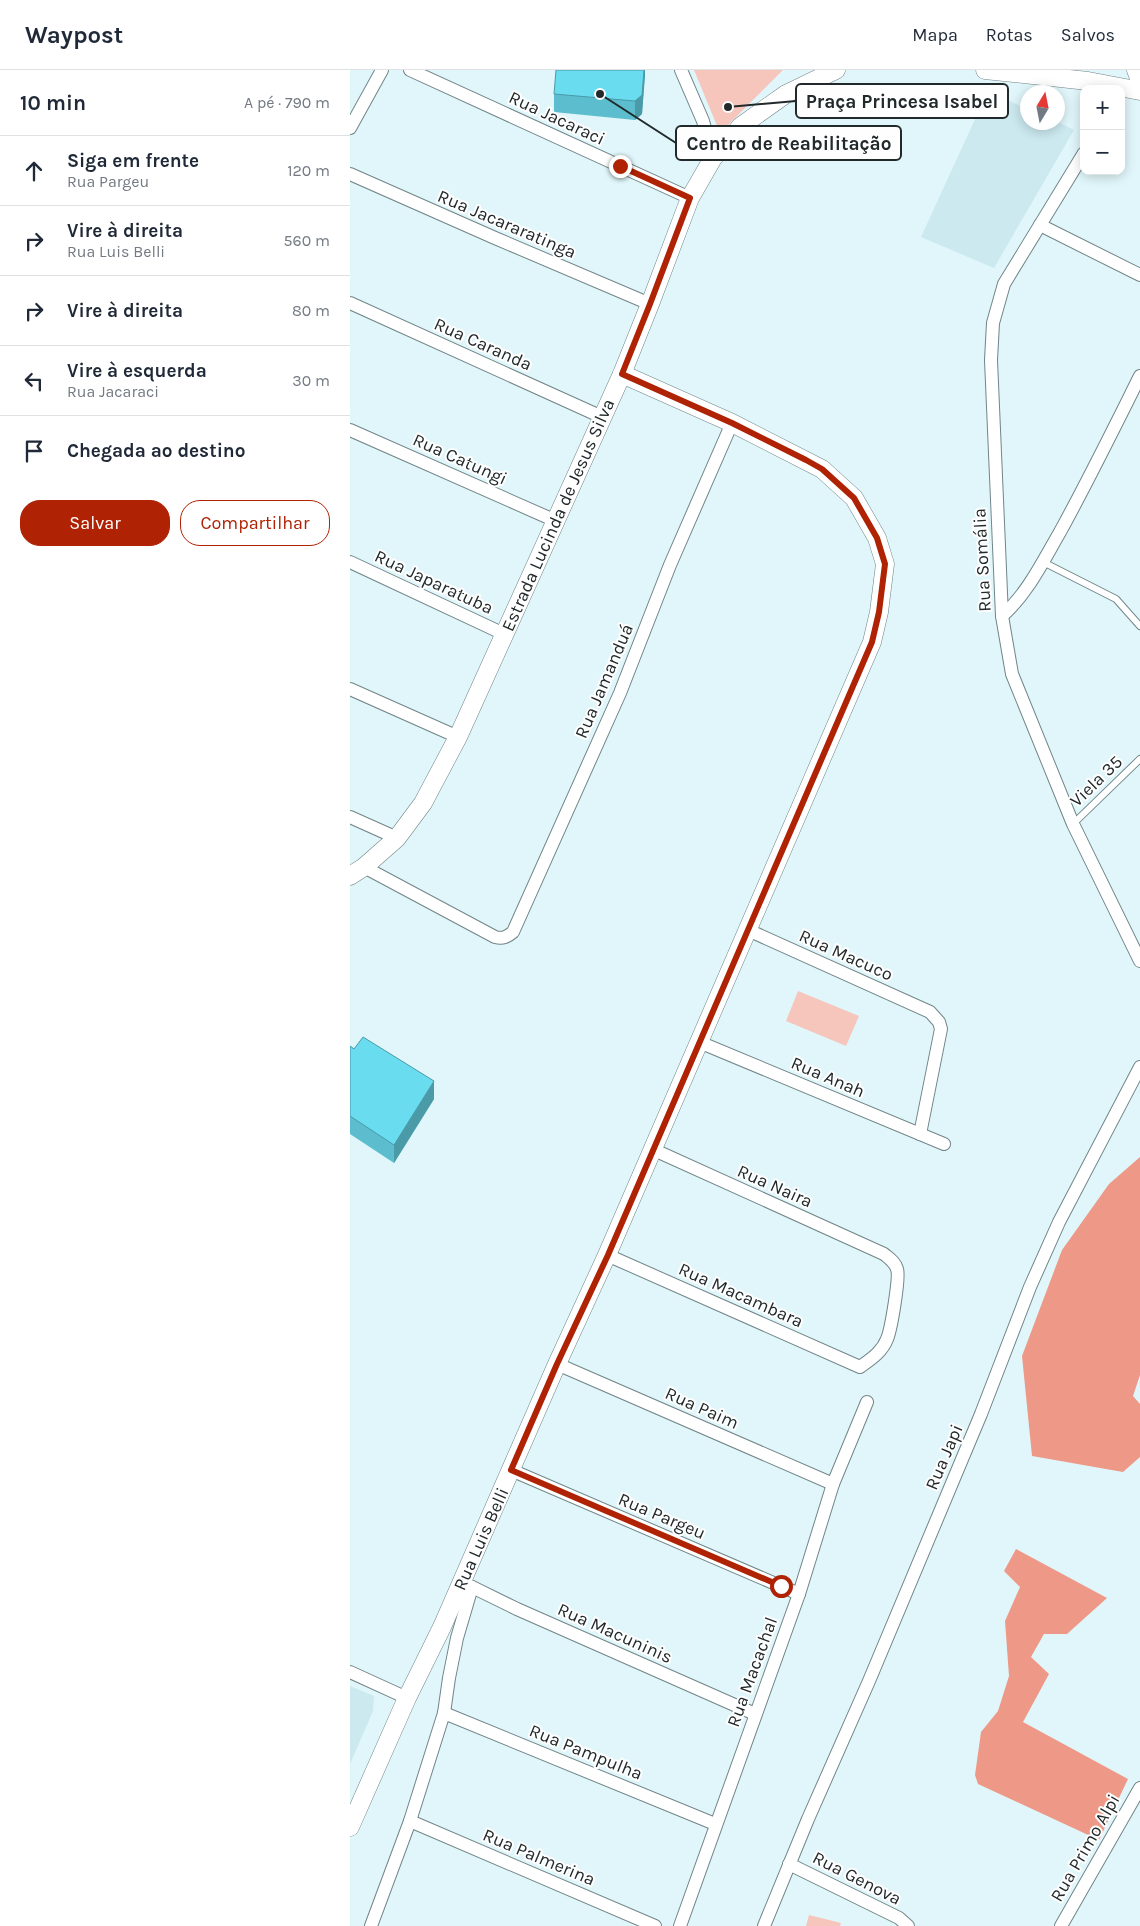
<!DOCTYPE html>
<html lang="pt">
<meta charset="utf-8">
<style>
body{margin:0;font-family:Karla,sans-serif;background:#f6f6f7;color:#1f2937}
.controls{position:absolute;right:15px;top:15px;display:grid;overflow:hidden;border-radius:10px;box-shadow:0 2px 12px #0003}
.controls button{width:45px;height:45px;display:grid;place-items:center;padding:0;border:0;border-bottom:1px solid #e0e1e3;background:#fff;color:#1f2937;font:25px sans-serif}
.compass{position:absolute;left:670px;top:15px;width:45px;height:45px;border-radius:50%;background:#fff;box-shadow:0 2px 12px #0003;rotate:10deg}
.stop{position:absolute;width:15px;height:15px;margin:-11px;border:4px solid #af2203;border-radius:50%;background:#fff}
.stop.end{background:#af2203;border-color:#fff;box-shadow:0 1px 5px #0008}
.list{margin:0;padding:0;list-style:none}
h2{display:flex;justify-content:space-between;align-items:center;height:65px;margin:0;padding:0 20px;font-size:21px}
h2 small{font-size:16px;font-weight:400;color:#747a83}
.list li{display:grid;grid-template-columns:32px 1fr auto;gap:15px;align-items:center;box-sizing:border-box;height:70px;padding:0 20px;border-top:1px solid #e0e1e3}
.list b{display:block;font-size:19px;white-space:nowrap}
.list p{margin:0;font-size:16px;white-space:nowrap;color:#747a83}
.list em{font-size:16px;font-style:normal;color:#747a83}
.actions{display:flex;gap:10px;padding:15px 20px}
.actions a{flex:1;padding:11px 0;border:1px solid #af2203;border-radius:20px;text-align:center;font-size:18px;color:#af2203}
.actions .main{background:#af2203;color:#fff}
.icon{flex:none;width:28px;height:28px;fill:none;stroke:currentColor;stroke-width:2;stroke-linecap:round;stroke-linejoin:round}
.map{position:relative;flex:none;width:790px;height:1856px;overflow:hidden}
header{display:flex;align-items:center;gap:30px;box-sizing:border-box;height:70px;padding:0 25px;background:#fff;border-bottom:1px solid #e0e1e3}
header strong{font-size:24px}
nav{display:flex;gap:28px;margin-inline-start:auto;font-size:18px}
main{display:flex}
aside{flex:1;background:#fff}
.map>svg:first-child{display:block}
.built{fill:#cbe9ef}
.green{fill:#f6c6bc}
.forest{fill:#ee9987}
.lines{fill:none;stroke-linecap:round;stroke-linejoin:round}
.lane-casing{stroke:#718588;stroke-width:8}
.street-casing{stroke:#718588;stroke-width:14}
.secondary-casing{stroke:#718588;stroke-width:19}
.lane{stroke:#fff;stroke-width:6}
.street{stroke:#fff;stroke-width:12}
.secondary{stroke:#fff;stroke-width:18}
.wall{fill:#5bbdce}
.shaded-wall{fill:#4a9aa8}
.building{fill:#6adcf0;stroke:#4a9aa8}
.route{stroke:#af2203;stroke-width:6}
.labels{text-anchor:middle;stroke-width:4;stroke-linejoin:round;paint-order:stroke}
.street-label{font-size:18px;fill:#21292b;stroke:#fefefe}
.leader{fill:none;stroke:#21292b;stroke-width:2}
.callout-dot{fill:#21292b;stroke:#fefefe;stroke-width:2}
.callout{fill:#fefefe;stroke:#21292b;stroke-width:2}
.callout-label{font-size:19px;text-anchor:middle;font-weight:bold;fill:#21292b}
</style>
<header>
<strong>Waypost</strong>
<nav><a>Mapa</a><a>Rotas</a><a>Salvos</a></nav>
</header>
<main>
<aside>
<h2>10 min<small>A pé · 790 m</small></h2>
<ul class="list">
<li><svg class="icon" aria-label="ahead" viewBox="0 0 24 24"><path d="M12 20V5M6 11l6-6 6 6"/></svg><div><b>Siga em frente</b><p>Rua Pargeu</p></div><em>120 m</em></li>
<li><svg class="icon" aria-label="right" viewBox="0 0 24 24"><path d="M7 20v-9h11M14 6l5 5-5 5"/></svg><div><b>Vire à direita</b><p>Rua Luis Belli</p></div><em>560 m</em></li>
<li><svg class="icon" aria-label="right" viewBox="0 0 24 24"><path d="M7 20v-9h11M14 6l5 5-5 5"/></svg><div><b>Vire à direita</b></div><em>80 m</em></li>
<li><svg class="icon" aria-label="left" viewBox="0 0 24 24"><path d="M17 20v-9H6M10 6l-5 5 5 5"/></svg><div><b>Vire à esquerda</b><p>Rua Jacaraci</p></div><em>30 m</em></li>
<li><svg class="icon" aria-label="arrive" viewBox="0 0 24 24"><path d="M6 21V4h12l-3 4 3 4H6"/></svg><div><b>Chegada ao destino</b></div></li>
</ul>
<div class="actions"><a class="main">Salvar</a><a>Compartilhar</a></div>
</aside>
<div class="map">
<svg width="790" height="1856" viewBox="0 0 790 1856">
<rect width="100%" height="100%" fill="#e0f6fa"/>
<g class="built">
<polygon points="638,21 677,39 678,52 708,52 724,60 644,198 571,167"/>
<polygon points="0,1616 24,1626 23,1641 0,1694"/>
</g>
<g class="green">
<polygon points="344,0 433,0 370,63"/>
<polygon points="448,921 509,946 496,976 436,951"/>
<polygon points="459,1845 491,1853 490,1856 456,1856"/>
</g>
<g class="forest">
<polygon points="790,1087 790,1305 783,1326 790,1334 790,1387 773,1402 682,1386 672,1286 712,1180 759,1114"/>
<polygon points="666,1479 757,1528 717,1564 694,1564 681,1587 699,1604 673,1652 778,1709 749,1770 628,1714 625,1705 631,1662 648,1641 659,1606 655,1551 670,1517 654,1501"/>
</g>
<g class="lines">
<g class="lane-casing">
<g id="lane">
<polyline points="693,492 766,529 790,556"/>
<polyline points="723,754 790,689"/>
</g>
</g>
<g class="street-casing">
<g id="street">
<polyline points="60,0 340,128"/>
<polyline points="331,0 353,51 363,88"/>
<polyline points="0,58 32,0"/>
<polyline points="734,83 654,214 643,253 641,290 652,546 662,604 723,754 790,891"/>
<polyline points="0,104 145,168 300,234"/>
<polyline points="690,155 790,205"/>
<polyline points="0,233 252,347"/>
<polyline points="0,360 206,451"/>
<polyline points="0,492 154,564"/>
<path d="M652,546c26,-23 41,-55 58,-84 28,-51 54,-104 80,-156"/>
<polyline points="0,619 108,667"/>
<polyline points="0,747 47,768"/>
<path d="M14,797l131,70c8,2 12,0 18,-5l107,-239 50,-128 62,-142"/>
<polyline points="398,860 580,942 589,952 591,959 570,1064"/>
<polyline points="349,972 594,1074"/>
<path d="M257,1185l253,112c11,-8 22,-15 27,-28 4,-9 13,-62 10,-70 -2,-7 -7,-10 -13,-15l-232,-105"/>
<polyline points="207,1294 483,1414"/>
<polyline points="161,1400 449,1524"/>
<polyline points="114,1513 167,1539 405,1644"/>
<polyline points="0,1602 57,1628"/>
<polyline points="94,1643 365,1754"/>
<polyline points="60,1751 305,1856"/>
<polyline points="439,1794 549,1848 558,1856"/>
<polyline points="21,1856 60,1751 94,1643 99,1608 107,1568 122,1517"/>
<polyline points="330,1856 449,1524 483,1414 517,1332"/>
<polyline points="414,1856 458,1749 519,1611 631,1344 680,1217 709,1152 790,997"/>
<polyline points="711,1856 790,1718"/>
</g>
</g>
<g class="secondary-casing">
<g id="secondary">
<polyline points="635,0 738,11 790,21"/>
<polyline points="786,0 790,11"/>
<polyline points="0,806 14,797 47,768 73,733 108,667 272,304 300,234 340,128 363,88 391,56 436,24 486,0"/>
<polyline points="0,1757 57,1628 92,1557 207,1294 257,1185 522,572 529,542 535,494 527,468 504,428 472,399 382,353 272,304"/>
</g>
</g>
<use href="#lane" class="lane"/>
<use href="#street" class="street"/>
<use href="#secondary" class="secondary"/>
</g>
<g class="wall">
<polygon points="295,0 292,44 285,50 204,42 204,24"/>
<polygon points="0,976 84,1029 44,1093 0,1064"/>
</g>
<g class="shaded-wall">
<polygon points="294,0 295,0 295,6 292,44 285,50 285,31"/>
<polygon points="84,1011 84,1029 44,1093 44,1075"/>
</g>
<g class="building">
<polygon points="206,0 294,0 292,25 285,31 204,24"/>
<polygon points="13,967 84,1011 44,1075 0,1046 0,976 4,979"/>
</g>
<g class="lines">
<polyline class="route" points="270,96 340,128 300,234 272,304 382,353 456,390 472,399 504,428 527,468 535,494 529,542 522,572 258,1185 207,1294 161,1400 431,1516"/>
</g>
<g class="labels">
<g class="street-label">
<text transform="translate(207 48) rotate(25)" y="6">Rua Jacaraci</text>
<text transform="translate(157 154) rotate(23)" y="6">Rua Jacararatinga</text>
<text transform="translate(133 274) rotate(24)" y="6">Rua Caranda</text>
<text transform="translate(110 389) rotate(24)" y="6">Rua Catungi</text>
<text transform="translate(208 445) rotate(-66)" y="6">Estrada Lucinda de Jesus Silva</text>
<text transform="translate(632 490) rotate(-93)" y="6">Rua Somália</text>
<text transform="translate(84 512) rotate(25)" y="6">Rua Japaratuba</text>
<text transform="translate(254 611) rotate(-67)" y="6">Rua Jamanduá</text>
<text transform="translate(746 711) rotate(-44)" y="6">Viela 35</text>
<text transform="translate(496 885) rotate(24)" y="6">Rua Macuco</text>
<text transform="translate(478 1007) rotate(23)" y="6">Rua Anah</text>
<text transform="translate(425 1116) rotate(24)" y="6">Rua Naira</text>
<text transform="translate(391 1225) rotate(24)" y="6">Rua Macambara</text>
<text transform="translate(352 1338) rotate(24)" y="6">Rua Paim</text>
<text transform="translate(594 1387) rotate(-67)" y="6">Rua Japi</text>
<text transform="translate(312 1446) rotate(23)" y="6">Rua Pargeu</text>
<text transform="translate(131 1469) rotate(-66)" y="6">Rua Luis Belli</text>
<text transform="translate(265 1563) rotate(24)" y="6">Rua Macuninis</text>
<text transform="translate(402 1602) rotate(-70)" y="6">Rua Macachal</text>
<text transform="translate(236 1682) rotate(22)" y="6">Rua Pampulha</text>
<text transform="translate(735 1778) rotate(-60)" y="6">Rua Primo Alpi</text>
<text transform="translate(189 1787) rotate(23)" y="6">Rua Palmerina</text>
<text transform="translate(507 1808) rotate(27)" y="6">Rua Genova</text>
</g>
</g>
<path class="leader" d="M378 37L446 31M250 24L326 73"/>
<g class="callout-dot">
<circle cx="378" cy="37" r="5"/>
<circle cx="250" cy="24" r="5"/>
</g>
<g class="callout">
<rect x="446" y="14" width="212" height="34" rx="5"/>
<rect x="326" y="56" width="225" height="34" rx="5"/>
</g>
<g class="callout-label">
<text x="552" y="38">Praça Princesa Isabel</text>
<text x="439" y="80">Centro de Reabilitação</text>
</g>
</svg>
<div class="controls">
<button>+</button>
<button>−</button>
</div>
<svg class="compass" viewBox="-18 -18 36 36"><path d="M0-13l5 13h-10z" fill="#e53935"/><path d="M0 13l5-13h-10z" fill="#747a83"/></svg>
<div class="stop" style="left:431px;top:1516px"></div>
<div class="stop end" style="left:270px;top:96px"></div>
</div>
</main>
